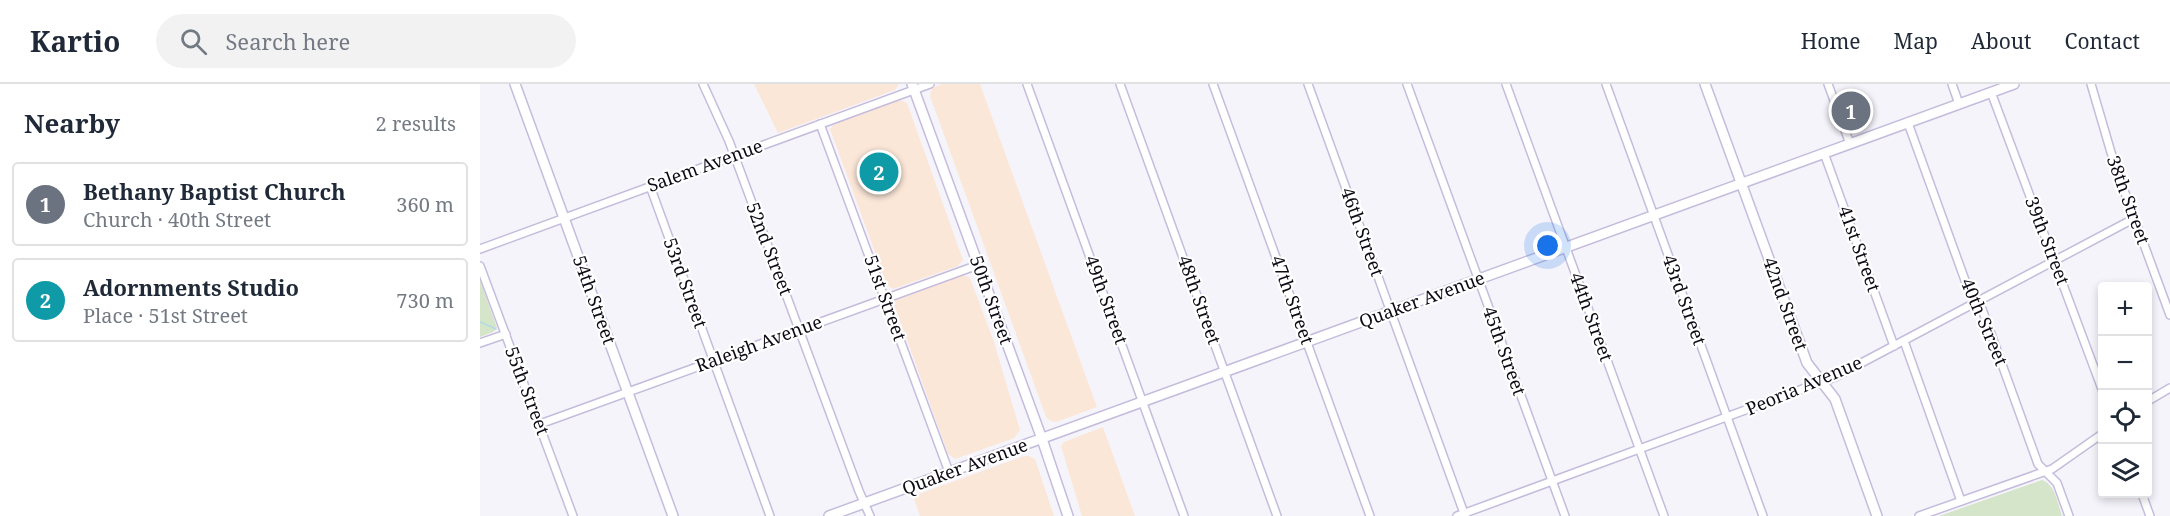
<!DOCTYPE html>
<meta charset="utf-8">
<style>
body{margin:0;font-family:"Noto Serif",serif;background:#f2f2f3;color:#1f2937}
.controls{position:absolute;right:18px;bottom:18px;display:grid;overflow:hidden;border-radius:6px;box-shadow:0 3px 9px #0003}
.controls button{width:54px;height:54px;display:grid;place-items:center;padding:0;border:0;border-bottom:2px solid #e0e1e3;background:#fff;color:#1f2937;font:30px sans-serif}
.you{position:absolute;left:1068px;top:162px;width:21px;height:21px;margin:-15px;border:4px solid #fff;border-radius:50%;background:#1a73e8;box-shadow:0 0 0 9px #1a73e833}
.badge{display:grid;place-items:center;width:39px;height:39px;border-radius:50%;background:#db2777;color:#fff;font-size:20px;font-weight:700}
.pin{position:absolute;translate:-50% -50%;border:3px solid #fff;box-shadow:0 2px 6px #0006}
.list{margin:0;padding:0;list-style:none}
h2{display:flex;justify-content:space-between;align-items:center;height:78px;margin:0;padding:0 24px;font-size:26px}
h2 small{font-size:20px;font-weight:400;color:#747a83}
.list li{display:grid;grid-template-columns:39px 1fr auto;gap:18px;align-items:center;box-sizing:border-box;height:84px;margin:0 12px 12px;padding:0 12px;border:2px solid #e0e1e3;border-radius:6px}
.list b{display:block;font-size:22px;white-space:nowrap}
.list p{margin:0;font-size:20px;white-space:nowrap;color:#747a83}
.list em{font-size:20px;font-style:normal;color:#747a83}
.icon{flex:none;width:33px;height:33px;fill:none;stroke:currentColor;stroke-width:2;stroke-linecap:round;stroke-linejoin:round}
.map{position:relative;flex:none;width:1690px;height:432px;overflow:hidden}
header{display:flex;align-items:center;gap:36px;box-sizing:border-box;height:84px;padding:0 30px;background:#fff;border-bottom:2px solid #e0e1e3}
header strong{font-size:28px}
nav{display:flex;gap:33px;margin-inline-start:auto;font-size:21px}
.search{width:420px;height:54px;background:#f2f2f3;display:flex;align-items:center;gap:15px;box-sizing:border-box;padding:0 21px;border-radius:33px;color:#747a83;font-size:22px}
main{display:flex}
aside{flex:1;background:#fff}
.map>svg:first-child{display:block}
.commercial{fill:#fbe7d8}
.green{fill:#d4e5c9}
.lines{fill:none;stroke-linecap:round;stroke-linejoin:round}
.stream{stroke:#b3dae4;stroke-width:1.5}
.street-casing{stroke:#c5bcdd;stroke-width:10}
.secondary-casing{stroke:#c5bcdd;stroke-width:12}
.street{stroke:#fff;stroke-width:7}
.secondary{stroke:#fff;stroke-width:9}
.labels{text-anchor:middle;stroke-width:4.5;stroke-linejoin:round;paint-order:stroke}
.street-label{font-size:18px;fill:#0e0a15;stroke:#fff}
</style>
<header>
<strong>Kartio</strong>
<div class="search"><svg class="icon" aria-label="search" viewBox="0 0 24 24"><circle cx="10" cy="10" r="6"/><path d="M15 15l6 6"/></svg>Search here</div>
<nav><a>Home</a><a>Map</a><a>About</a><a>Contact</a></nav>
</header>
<main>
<aside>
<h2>Nearby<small>2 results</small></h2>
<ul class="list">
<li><span class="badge" style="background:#6b7280">1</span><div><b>Bethany Baptist Church</b><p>Church · 40th Street</p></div><em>360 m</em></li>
<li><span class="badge" style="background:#0f9aa8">2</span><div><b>Adornments Studio</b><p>Place · 51st Street</p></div><em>730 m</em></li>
</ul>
</aside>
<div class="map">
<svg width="1690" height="432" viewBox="0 0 1690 432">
<rect width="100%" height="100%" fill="#f6f4fb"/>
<g class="commercial">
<polygon points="274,0 419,0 415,6 298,49"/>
<polygon points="462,0 500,0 617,323 576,338 571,337 566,333 450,12 452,4"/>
<polygon points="420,16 427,19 483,176 478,182 413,205 407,201 350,45 355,39"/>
<polygon points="482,191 489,193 492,199 514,258 540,346 534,354 475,375 468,370 414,220 415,216 419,214"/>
<polygon points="623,343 655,432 602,432 581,362 584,358"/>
<polygon points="544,372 549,372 555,375 574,432 440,432 433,412"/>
</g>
<g class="green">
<polygon points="0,196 17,244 13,248 0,253"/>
<path d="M1562,396c13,4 16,24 20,36h-123z"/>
</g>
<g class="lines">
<polyline class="stream" points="0,238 16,245"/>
<g class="street-casing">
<g id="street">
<polyline points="223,0 249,57 379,407 390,432"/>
<polyline points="547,0 704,432"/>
<polyline points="640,0 797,432"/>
<polyline points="733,0 890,432"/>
<polyline points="828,0 985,432"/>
<polyline points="927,0 1085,432"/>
<polyline points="1026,0 1184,432"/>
<polyline points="1126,0 1283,432"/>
<polyline points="1348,0 1370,60"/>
<polyline points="1472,0 1479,20"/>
<polyline points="1611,0 1635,82 1690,231"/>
<polyline points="1511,8 1622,305"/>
<polyline points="1428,39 1490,210 1502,225 1558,380 1577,399 1589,432"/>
<polyline points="340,40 469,388"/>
<polyline points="1344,69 1414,262"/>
<polyline points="170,102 290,432"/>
<polyline points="0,165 450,0"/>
<polyline points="0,182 93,432"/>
<polyline points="1424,257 1481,417"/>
<polyline points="0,259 26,250"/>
<polyline points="1668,317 1690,304"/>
<polyline points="60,340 498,181"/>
<polyline points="1662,410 1670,432"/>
<polyline points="977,432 1355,293 1655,134"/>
<polyline points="1439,432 1572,385 1622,350"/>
</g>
</g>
<g class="secondary-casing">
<g id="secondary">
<polyline points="35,0 193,432"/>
<polyline points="432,0 562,355 588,432"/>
<polyline points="1225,0 1327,279 1355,315 1397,432"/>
<polyline points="349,432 1534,0"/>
</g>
</g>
<use href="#street" class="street"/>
<use href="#secondary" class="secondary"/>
</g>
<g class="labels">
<g class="street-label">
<text transform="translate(225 82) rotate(-20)" y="6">Salem Avenue</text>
<text transform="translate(1648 116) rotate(70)" y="6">38th Street</text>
<text transform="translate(882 148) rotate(70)" y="6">46th Street</text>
<text transform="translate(1567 157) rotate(69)" y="6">39th Street</text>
<text transform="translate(289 165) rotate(69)" y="6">52nd Street</text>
<text transform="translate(1379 165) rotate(70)" y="6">41st Street</text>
<text transform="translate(205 199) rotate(70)" y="6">53rd Street</text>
<text transform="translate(405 214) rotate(70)" y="6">51st Street</text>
<text transform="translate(114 216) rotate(70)" y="6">54th Street</text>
<text transform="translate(511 216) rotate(70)" y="6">50th Street</text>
<text transform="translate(626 216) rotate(70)" y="6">49th Street</text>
<text transform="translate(719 216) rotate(70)" y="6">48th Street</text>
<text transform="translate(812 216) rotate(70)" y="6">47th Street</text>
<text transform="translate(942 216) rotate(-20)" y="6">Quaker Avenue</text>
<text transform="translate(1204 216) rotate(70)" y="6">43rd Street</text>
<text transform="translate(1305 220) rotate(70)" y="6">42nd Street</text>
<text transform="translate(1111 233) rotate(70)" y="6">44th Street</text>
<text transform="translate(1504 238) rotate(67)" y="6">40th Street</text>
<text transform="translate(279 260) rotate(-20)" y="6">Raleigh Avenue</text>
<text transform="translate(1024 267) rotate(70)" y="6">45th Street</text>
<text transform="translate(1324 302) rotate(-23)" y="6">Peoria Avenue</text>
<text transform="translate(47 307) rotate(69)" y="6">55th Street</text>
<text transform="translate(485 383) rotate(-20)" y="6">Quaker Avenue</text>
</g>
</g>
</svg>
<div class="controls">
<button>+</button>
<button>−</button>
<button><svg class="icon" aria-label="locate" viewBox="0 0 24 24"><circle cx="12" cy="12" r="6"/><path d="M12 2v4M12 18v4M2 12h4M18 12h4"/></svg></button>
<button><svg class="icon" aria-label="layers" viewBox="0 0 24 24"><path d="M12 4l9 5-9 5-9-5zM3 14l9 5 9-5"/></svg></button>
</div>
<div class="you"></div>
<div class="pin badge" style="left:1371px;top:27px;background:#6b7280">1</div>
<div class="pin badge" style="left:399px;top:88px;background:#0f9aa8">2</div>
</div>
</main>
